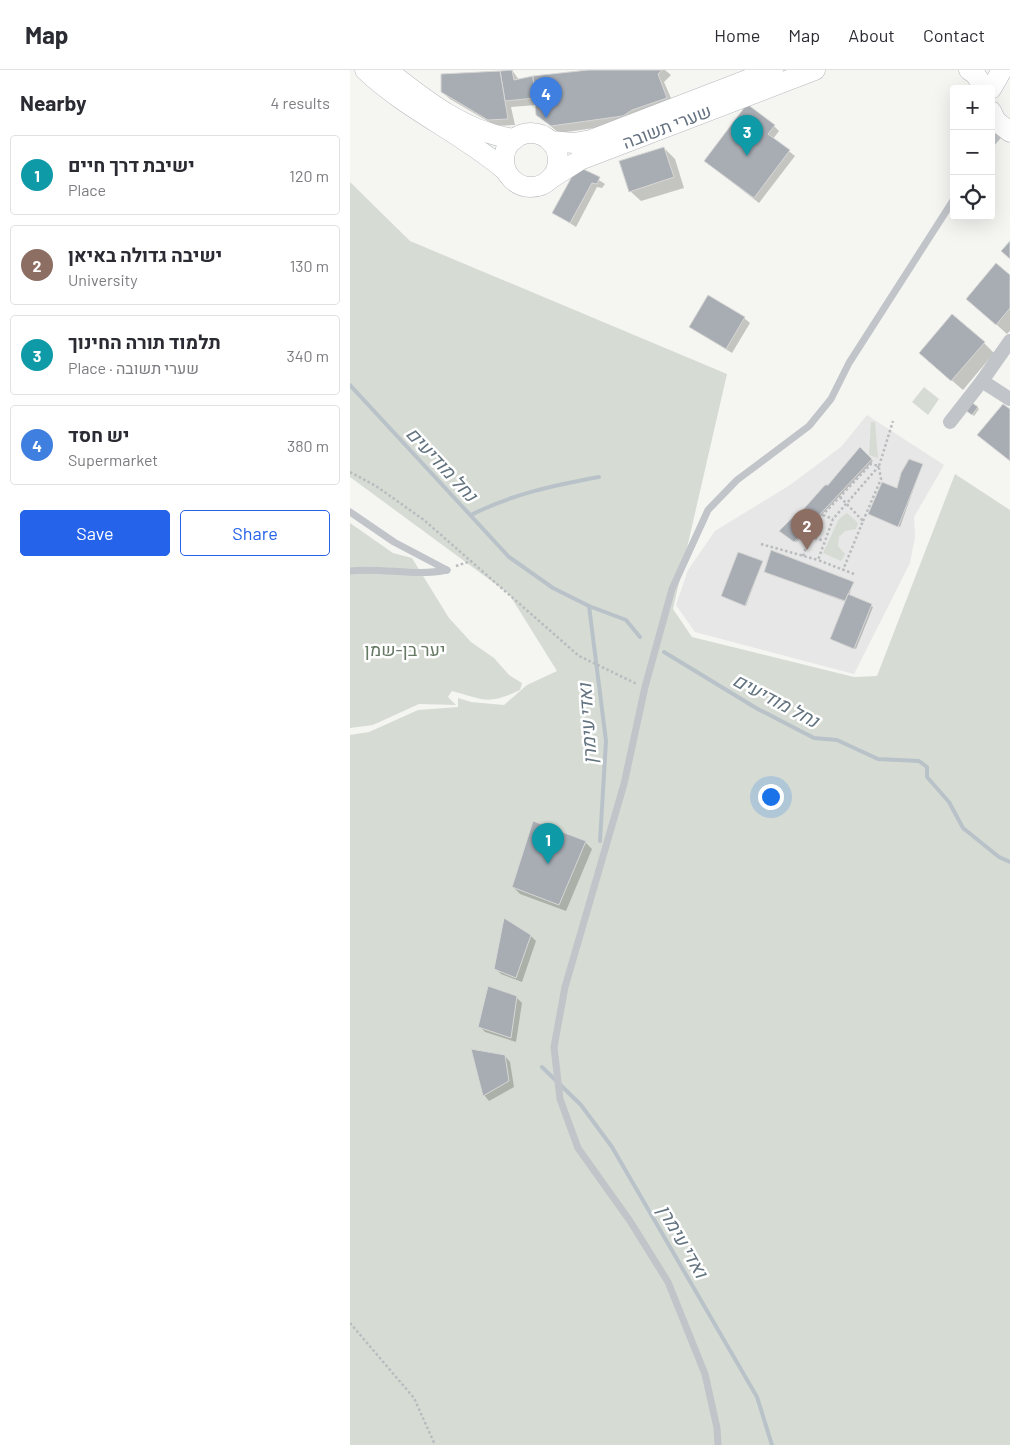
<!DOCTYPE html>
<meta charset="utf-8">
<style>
body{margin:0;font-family:Barlow,Heebo,sans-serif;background:#f7f7f7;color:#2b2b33}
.controls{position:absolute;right:15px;top:15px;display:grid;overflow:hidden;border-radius:5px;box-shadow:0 5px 20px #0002}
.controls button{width:45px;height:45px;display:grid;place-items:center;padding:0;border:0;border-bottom:1px solid #e1e1e2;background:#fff;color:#2b2b33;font:25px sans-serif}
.you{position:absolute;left:420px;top:726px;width:18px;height:18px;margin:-12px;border:4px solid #fff;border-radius:50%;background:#1a73e8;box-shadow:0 0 0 8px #1a73e833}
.badge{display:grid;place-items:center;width:32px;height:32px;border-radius:50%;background:#2563eb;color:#fff;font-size:16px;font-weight:700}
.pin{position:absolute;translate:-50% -41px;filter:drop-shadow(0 1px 2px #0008)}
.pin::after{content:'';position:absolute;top:26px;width:18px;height:15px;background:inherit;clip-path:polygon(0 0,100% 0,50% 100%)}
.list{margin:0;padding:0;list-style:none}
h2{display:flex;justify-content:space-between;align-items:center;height:65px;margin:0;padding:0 20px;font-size:21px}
h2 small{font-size:16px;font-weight:400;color:#7c7c81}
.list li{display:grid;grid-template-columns:32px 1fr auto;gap:15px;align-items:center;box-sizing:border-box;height:80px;margin:0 10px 10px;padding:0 10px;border:1px solid #e1e1e2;border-radius:5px}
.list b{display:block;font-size:19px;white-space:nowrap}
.list p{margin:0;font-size:16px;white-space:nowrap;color:#7c7c81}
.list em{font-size:16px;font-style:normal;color:#7c7c81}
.actions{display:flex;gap:10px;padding:15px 20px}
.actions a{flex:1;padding:11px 0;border:1px solid #2563eb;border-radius:5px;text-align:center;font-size:18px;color:#2563eb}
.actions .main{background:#2563eb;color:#fff}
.icon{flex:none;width:28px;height:28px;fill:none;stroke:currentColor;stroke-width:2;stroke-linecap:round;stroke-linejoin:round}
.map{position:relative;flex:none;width:660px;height:1375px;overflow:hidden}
header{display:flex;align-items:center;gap:30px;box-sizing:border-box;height:70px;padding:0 25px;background:#fff;border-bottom:1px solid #e1e1e2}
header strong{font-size:24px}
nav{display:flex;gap:28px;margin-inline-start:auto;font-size:18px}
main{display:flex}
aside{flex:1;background:#fff}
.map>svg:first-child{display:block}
.built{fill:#e6e7e6}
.green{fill:#d6dcd4}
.shadow{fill:#0003}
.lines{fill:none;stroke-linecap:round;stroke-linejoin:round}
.stream{stroke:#b9c2c8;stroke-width:4}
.building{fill:#a8adb4;stroke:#d7d7d5}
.secondary-casing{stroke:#b4b7bc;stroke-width:21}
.path{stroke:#b9bbbe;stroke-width:2.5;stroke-dasharray:2.5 2.5;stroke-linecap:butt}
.lane{stroke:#c1c4c8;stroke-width:7}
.street{stroke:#c1c4c8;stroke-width:14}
.secondary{stroke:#fff;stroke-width:20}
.labels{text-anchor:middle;stroke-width:5;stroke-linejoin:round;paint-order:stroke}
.street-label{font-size:18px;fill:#667282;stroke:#fff}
.park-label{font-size:18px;fill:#667964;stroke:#fff}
.water-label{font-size:19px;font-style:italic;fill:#62737f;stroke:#fff}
</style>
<header>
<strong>Map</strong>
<nav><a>Home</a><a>Map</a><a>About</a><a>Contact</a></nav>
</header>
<main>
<aside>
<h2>Nearby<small>4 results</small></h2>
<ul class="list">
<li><span class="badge" style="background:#0f9aa8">1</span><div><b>ישיבת דרך חיים</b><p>Place</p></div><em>120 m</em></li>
<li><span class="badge" style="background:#8d6e63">2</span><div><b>ישיבה גדולה באיאן</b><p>University</p></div><em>130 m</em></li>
<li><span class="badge" style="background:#0f9aa8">3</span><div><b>תלמוד תורה החינוך</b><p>Place · שערי תשובה</p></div><em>340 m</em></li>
<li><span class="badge" style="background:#3f7fe0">4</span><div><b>יש חסד</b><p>Supermarket</p></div><em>380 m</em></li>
</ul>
<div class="actions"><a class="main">Save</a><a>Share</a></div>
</aside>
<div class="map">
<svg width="660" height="1375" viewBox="0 0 660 1375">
<rect width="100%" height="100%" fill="#f5f6f2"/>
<polygon class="built" points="517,345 594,395 564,447 565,467 560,493 504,604 345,562 326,535 338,500 365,461 440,415 491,377"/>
<g class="green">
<polygon points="0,112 60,171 377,304 323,539 342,567 504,607 527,606 605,404 660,440 660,1375 0,1375 0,665 19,662 68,640 108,637 108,628 121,632 154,635 177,615 207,601 159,524 0,407"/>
<polygon points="574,317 589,329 578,345 562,332"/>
<polygon points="521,352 525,352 528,388 519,385"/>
<polygon points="497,443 508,453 506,459 495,461 489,467 488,476 495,484 491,491 473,483 489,449"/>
<path d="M0,453l43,30 19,5 37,60 22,24 23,16 15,17 13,8 -2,7c-33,16 -37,9 -68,1l-4,6 8,8 -37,-1 -46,21 -23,3z"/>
</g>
<g class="shadow">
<polygon points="157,0 162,0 169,10 253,0 315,0 321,5 314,12 324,35 280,53 209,63 187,45 186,35 161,37 165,55 146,56 100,29 92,22"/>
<polygon points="424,56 429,61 423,69 445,86 409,133 361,96"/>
<polygon points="314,78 325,89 334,118 291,131 280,121"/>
<polygon points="233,100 255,114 252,118 247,117 226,157 204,143"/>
<polygon points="660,206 660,261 657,264 618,229"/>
<polygon points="394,248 400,253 382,283 340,257"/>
<polygon points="634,273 644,283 613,320 570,283"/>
<polygon points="621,333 629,339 624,346 616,340"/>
<polygon points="510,379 523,391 463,454 451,443 479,417"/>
<polygon points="572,395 550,457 521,445"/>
<polygon points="444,448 458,459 446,472 431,461"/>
<polygon points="412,492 396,536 373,527"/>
<polygon points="416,502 503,513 499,526 523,537 506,579 483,570 496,532"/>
<polygon points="235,772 242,779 216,841 170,824 163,817"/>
<polygon points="181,866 186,871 172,912 151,904 145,898"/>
<polygon points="166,927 172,933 166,972 135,962 129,956"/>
<polygon points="122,981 155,986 160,992 164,1017 139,1031 134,1025"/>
</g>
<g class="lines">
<g class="stream">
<polyline points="0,315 159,487 203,518 239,536 276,550 290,567"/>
<path d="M121,445c41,-21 84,-30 128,-38"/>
<polyline points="239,536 256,671 250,771"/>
<polyline points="314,582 406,638 464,668 487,670 528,689 569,691 577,697 577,707 599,732 613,758 649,787 660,792"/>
<polyline points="192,997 231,1035 262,1077 407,1327 422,1375"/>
</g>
</g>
<g class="building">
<polygon points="162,0 164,10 183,6 185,28 155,31 150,1"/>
<polygon points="238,0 312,0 308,4 317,28 282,40 273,46 201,56 186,45 183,6"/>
<polygon points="150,1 158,49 138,50 91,22 91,4"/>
<polygon points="397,34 425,55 418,64 440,80 404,128 354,91"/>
<polygon points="314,77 324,107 279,122 269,91"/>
<polygon points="233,99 250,107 247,114 242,113 220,153 202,143 225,101"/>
<polygon points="660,171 660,189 651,181"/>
<polygon points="646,193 660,205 660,238 646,255 616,229"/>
<polygon points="358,225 395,247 376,279 339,257"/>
<polygon points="602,244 635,272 601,311 569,283"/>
<polygon points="621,332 628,337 622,345 615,340"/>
<polygon points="653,334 660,339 660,391 627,365"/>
<polygon points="510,377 522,389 461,454 450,443 475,415 478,415"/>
<polygon points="559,389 573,394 548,457 518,444 532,412 547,418 551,403"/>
<polygon points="444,446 458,457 444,472 429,461"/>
<polygon points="421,480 504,512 495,531 414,502"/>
<polygon points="388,482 413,491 395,536 371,526"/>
<polygon points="498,524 522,534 504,579 480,569"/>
<polygon points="183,751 236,771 209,835 162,817"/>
<polygon points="154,848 181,865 166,908 144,899"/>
<polygon points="138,916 167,926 161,968 128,957"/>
<polygon points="121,979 155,985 159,1011 133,1026"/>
</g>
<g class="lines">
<g class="secondary-casing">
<g id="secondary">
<path d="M15,0c42,40 97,63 141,101"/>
<path d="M37,0c38,30 79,63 128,69"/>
<polyline points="619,0 625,4 635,19"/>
<polyline points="641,19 652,0"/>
<polyline points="641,41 646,51 660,62"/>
<circle cx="181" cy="90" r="27"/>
<polyline points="200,71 224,73 241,70 423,0"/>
<polyline points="200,109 230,90 465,0"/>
</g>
</g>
<g class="path">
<polyline points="0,402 26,416 74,450 229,586 287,614"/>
<polyline points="490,427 513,451 493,500"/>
<polyline points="473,445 483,449"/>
<polyline points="513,451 531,409 529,398"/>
<polyline points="460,466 474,471"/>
<polyline points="411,474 468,490"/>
<polyline points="453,486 465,453 521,394 529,396 543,351"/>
<polyline points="106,496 121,491"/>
<polyline points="504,504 468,490 483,449 529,396"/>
<polyline points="0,1253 64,1328 85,1375"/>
</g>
<g class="lane">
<polyline points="641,74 654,59"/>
<polyline points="0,442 44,472 97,500"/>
<path d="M0,501c33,-4 64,6 97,-1"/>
<polyline points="368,1375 367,1358 355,1304 318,1212 280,1151 228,1078 210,1029 204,977 215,917 274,714 295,617 322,519 358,440 387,410 459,356 481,329 499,293 604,129"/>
</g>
<g class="street">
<polyline points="632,311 660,329"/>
<polyline points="600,352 632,311 660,271"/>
</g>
<use href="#secondary" class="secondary"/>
</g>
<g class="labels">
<g class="street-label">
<text transform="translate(317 57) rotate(-21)" y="6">שערי תשובה</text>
</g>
<g class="park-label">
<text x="55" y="586">יער בן-שמן</text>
</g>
<g class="water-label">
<text transform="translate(92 394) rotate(47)" y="7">נחל מודיעים</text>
<text transform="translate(426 630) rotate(28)" y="7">נחל מודיעים</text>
<text transform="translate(237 654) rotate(-94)" y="7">ואדי עימרן</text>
<text transform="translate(333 1171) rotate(60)" y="7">ואדי עימרן</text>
</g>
</g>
</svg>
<div class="controls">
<button>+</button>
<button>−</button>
<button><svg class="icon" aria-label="locate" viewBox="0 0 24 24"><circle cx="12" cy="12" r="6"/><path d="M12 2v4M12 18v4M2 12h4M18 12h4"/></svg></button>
</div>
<div class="you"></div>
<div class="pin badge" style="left:198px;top:794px;background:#0f9aa8">1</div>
<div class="pin badge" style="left:457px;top:480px;background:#8d6e63">2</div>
<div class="pin badge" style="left:397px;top:86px;background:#0f9aa8">3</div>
<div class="pin badge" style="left:196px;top:48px;background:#3f7fe0">4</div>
</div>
</main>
